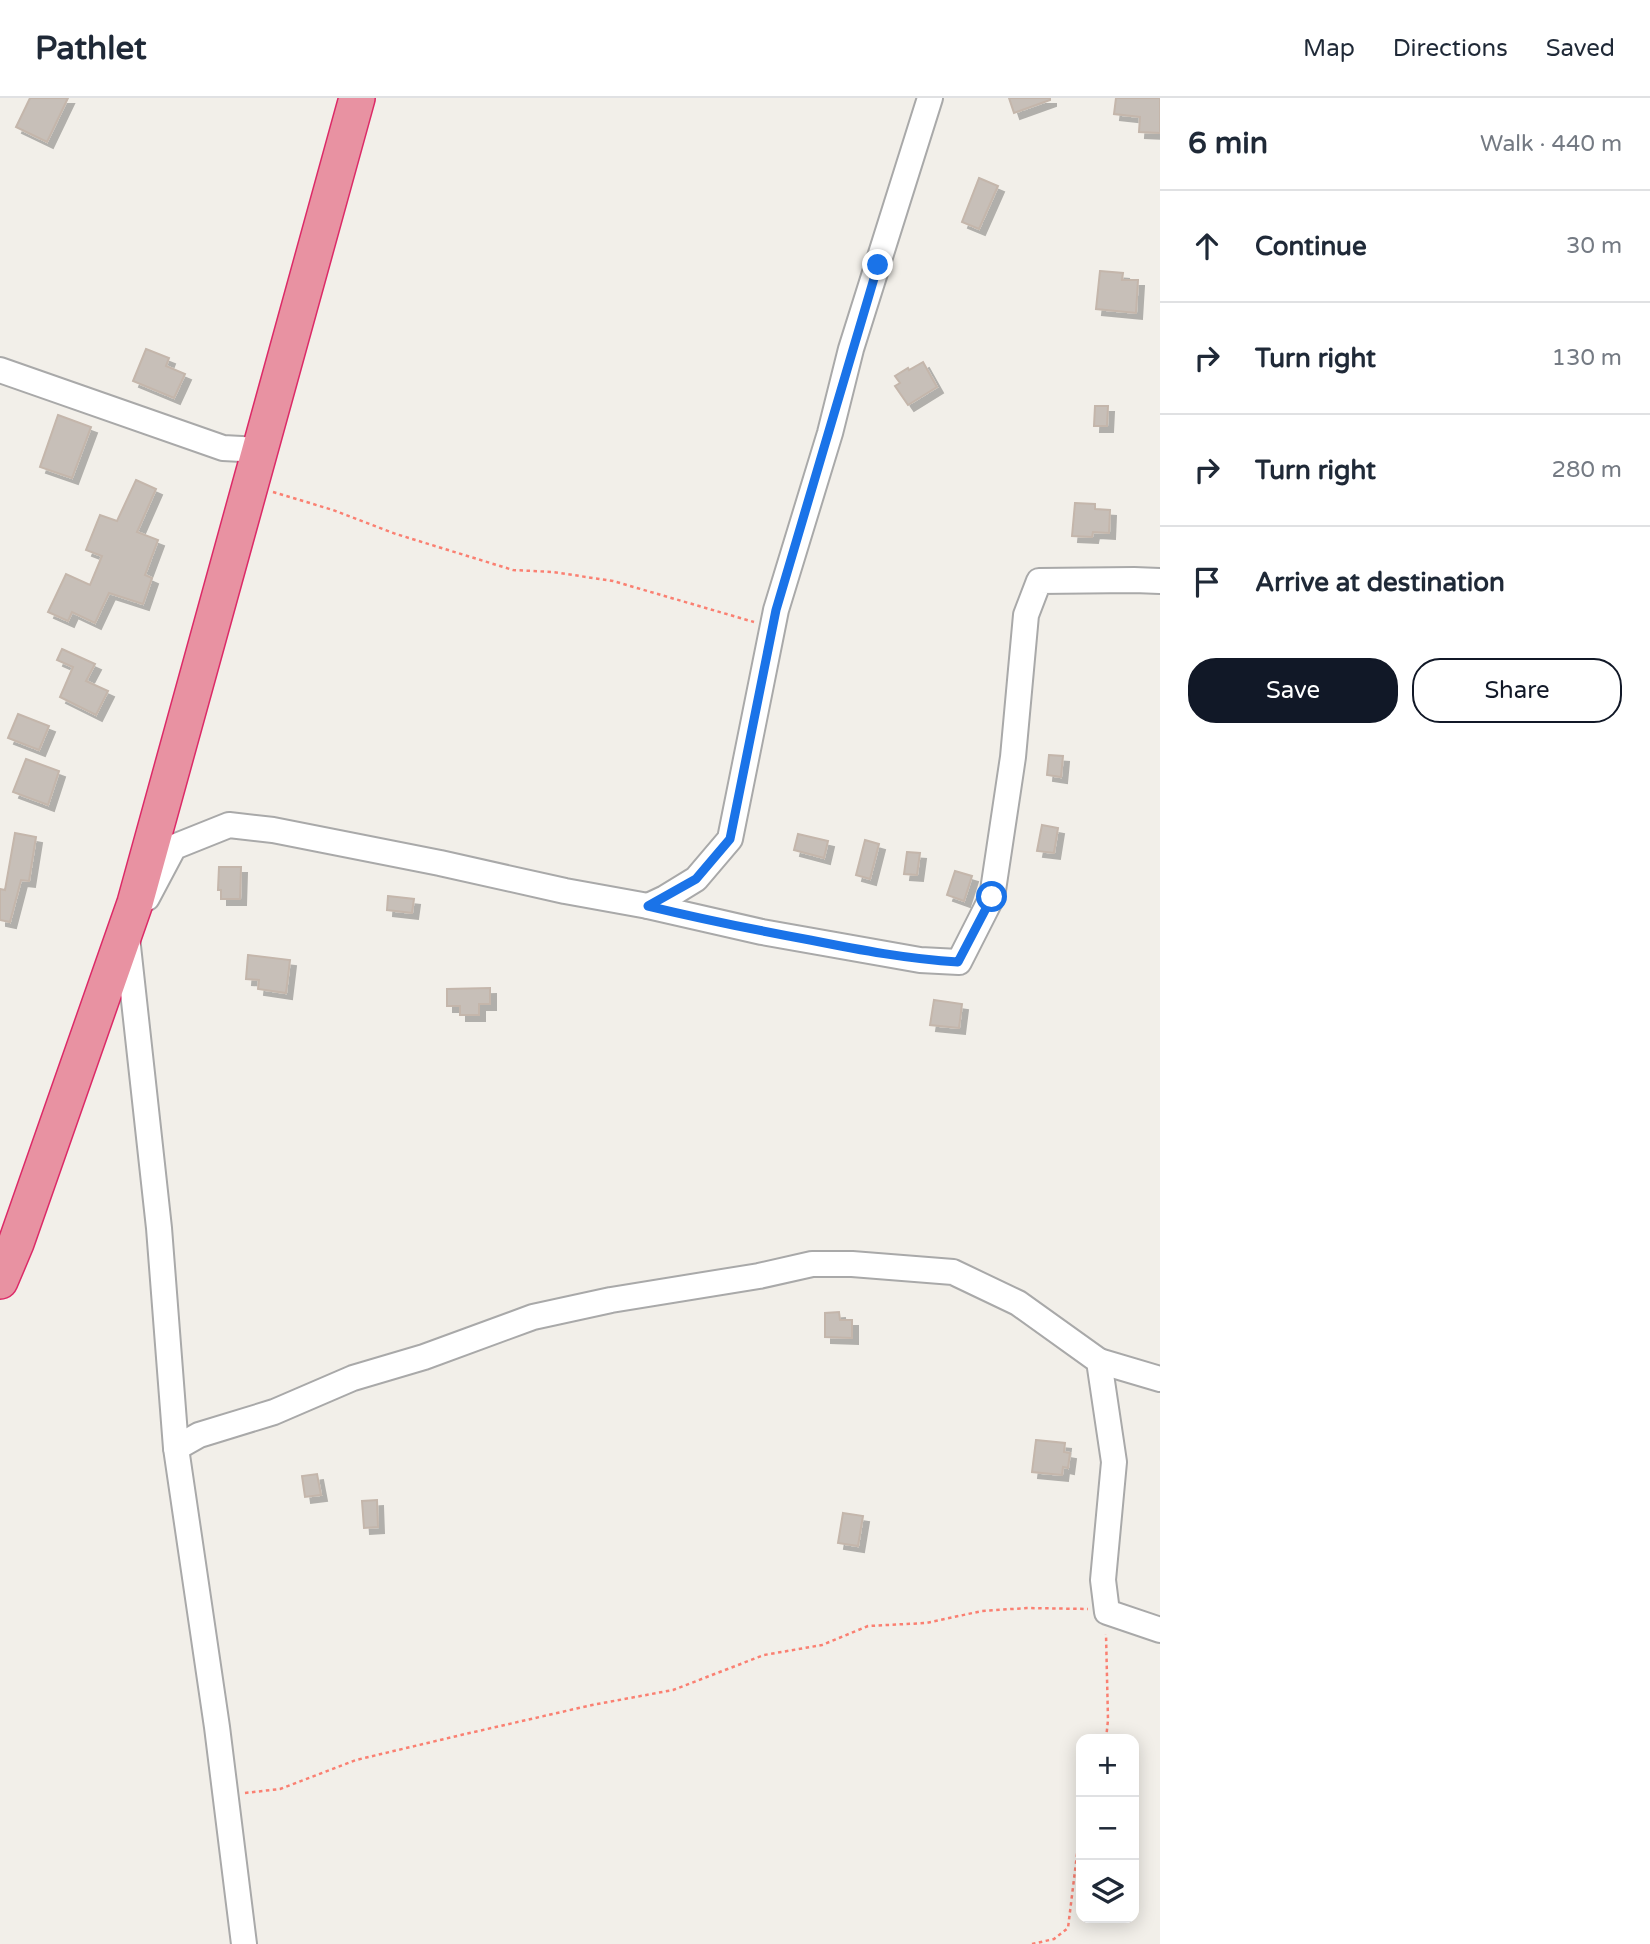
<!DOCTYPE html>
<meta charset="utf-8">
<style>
body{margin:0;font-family:"Varela Round",sans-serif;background:#f2f2f3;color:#1f2937}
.controls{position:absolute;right:21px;bottom:21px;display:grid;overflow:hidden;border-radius:14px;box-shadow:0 4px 18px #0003}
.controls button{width:63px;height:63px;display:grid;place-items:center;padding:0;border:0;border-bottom:2px solid #e0e1e3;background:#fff;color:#1f2937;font:35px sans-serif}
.stop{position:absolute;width:21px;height:21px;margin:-16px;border:5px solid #1a73e8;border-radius:50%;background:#fff}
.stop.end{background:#1a73e8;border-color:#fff;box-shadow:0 2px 7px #0008}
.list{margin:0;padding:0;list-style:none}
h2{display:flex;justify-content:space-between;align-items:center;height:91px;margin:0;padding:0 28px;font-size:30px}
h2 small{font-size:23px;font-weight:400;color:#747a83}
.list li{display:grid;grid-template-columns:46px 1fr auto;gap:21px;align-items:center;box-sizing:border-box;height:112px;padding:0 28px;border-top:2px solid #e0e1e3}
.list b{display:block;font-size:26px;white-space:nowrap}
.list em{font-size:23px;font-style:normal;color:#747a83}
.actions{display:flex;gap:14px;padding:21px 28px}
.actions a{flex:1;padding:16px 0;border:2px solid #111827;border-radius:28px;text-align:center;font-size:24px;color:#111827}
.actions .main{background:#111827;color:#fff}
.icon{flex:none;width:38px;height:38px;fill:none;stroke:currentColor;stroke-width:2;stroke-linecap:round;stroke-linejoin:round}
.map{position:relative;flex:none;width:1160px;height:1846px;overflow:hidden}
header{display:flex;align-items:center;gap:42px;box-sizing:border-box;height:98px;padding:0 35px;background:#fff;border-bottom:2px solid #e0e1e3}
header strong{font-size:33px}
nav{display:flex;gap:38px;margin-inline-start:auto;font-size:24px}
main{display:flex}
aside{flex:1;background:#fff}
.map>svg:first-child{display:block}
.building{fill:#c7bfb8;stroke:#c4b6ab;stroke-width:2;filter:url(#shadow)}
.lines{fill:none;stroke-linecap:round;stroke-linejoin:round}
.minor-casing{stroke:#a9a9a9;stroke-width:28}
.highway-casing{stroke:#dc2a67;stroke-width:38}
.path{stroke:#fa8072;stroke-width:2.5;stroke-dasharray:3.5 3.5;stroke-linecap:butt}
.minor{stroke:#fff;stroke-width:24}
.highway{stroke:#e892a2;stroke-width:35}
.route{stroke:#1a73e8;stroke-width:9}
</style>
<header>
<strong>Pathlet</strong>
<nav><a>Map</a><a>Directions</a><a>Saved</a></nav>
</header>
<main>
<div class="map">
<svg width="1160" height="1846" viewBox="0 0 1160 1846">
<defs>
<filter id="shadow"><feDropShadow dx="6" dy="6" stdDeviation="0" flood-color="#0004"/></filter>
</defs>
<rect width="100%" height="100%" fill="#f2efe9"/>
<g class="building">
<polygon points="30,0 68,0 47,44 16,29"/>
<polygon points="1009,0 1050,0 1050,2 1014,15"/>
<polygon points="1116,0 1160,0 1160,35 1139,34 1140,19 1114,16"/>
<polygon points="979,80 998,88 979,131 962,124"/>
<polygon points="1100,173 1123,175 1122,182 1138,182 1136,215 1096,211"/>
<polygon points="146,251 169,260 166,268 185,276 174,300 133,283"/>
<polygon points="923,264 937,289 908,307 895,288 900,285 895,278 908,270 909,272"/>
<polygon points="1095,308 1108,308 1107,328 1094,328"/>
<polygon points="58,317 91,329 72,380 40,369"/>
<polygon points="136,382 156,391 137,434 158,442 145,477 152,480 143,506 109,495 95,525 72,514 68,523 48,514 66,476 90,487 102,458 86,452 100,417 117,423"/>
<polygon points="1075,405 1095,406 1095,411 1110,412 1109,435 1093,434 1092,439 1072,438"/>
<polygon points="62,551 95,566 86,583 108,593 96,617 60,599 73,569 57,562"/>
<polygon points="18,616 49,628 39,652 8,640"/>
<polygon points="1049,657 1063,658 1061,679 1047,677"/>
<polygon points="26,661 59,673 48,707 13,694"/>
<polygon points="1042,727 1058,730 1054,755 1037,753"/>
<polygon points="15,735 36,739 29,783 21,782 10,824 0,822 0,791 5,792"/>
<polygon points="798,736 828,743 824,760 794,752"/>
<polygon points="865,742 879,746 870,781 856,777"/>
<polygon points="907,754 920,755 917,777 904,776"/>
<polygon points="219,769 241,769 240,801 221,801 221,792 218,792"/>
<polygon points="955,773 972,778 964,803 947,797"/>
<polygon points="388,798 414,801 412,815 387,812"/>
<polygon points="248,857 290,862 286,895 258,891 259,882 246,881"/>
<polygon points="490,890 490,906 479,906 479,917 460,917 460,908 447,908 447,891"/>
<polygon points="934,902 962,906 959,930 930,927"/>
<polygon points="839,1214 840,1222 852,1222 852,1240 825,1239 825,1215"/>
<polygon points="1036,1342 1065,1345 1064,1354 1070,1355 1068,1370 1063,1369 1062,1377 1032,1374"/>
<polygon points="317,1376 321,1397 305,1399 302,1378"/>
<polygon points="377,1402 378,1429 364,1430 362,1403"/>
<polygon points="843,1415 863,1418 858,1448 838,1445"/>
</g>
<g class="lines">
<g class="minor-casing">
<g id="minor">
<polyline points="0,272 223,350 260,352"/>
<polyline points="147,800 174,749 229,727 273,732 440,765 565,793 648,808 762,834 920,862 959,864 992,799 1013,659 1026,517 1039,483 1134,482 1160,483"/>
<polyline points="648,808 665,800 696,781 730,741 776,512 830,335 851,251 930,0"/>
<polyline points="127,839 159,1130 176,1350 217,1629 244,1846"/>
<polyline points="1099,1263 1160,1281"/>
<polyline points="176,1350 199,1337 274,1314 353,1280 424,1259 533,1219 611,1202 759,1178 812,1166 852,1166 953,1174 1018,1205 1099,1263 1114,1364 1103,1482 1107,1514 1160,1532"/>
</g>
</g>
<g class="highway-casing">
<polyline id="highway" points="0,1183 16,1145 135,805 357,0"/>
</g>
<g class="path">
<polyline points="273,394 333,412 396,436 513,472 553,474 613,483 754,524"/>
<polyline points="1106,1641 1108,1622 1106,1536"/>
<polyline points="245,1695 280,1691 356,1662 461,1637 592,1607 673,1592 764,1557 822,1547 868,1528 926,1525 982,1513 1027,1510 1088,1511"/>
<polyline points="1032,1846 1054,1841 1068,1830 1081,1724"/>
</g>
<use href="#minor" class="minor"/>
<use href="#highway" class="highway"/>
</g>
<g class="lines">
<path class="route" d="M878,167l-102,345 -46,229 -34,40 -48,27c54,13 108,24 162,34 50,10 98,19 148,22l34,-65"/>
</g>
</svg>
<div class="controls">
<button>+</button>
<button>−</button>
<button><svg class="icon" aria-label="layers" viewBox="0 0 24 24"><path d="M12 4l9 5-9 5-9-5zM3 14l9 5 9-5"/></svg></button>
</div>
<div class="stop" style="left:992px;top:799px"></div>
<div class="stop end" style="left:878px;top:167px"></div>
</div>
<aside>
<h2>6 min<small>Walk · 440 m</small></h2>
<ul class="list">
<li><svg class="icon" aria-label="ahead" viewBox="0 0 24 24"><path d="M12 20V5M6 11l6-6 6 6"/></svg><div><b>Continue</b></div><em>30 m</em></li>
<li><svg class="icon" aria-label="right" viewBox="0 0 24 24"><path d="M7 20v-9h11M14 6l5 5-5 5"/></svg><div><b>Turn right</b></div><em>130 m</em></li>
<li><svg class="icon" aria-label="right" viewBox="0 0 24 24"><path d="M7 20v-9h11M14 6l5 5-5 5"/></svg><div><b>Turn right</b></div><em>280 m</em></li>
<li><svg class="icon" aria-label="arrive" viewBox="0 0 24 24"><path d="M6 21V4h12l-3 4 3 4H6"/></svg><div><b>Arrive at destination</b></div></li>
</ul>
<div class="actions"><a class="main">Save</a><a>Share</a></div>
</aside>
</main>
